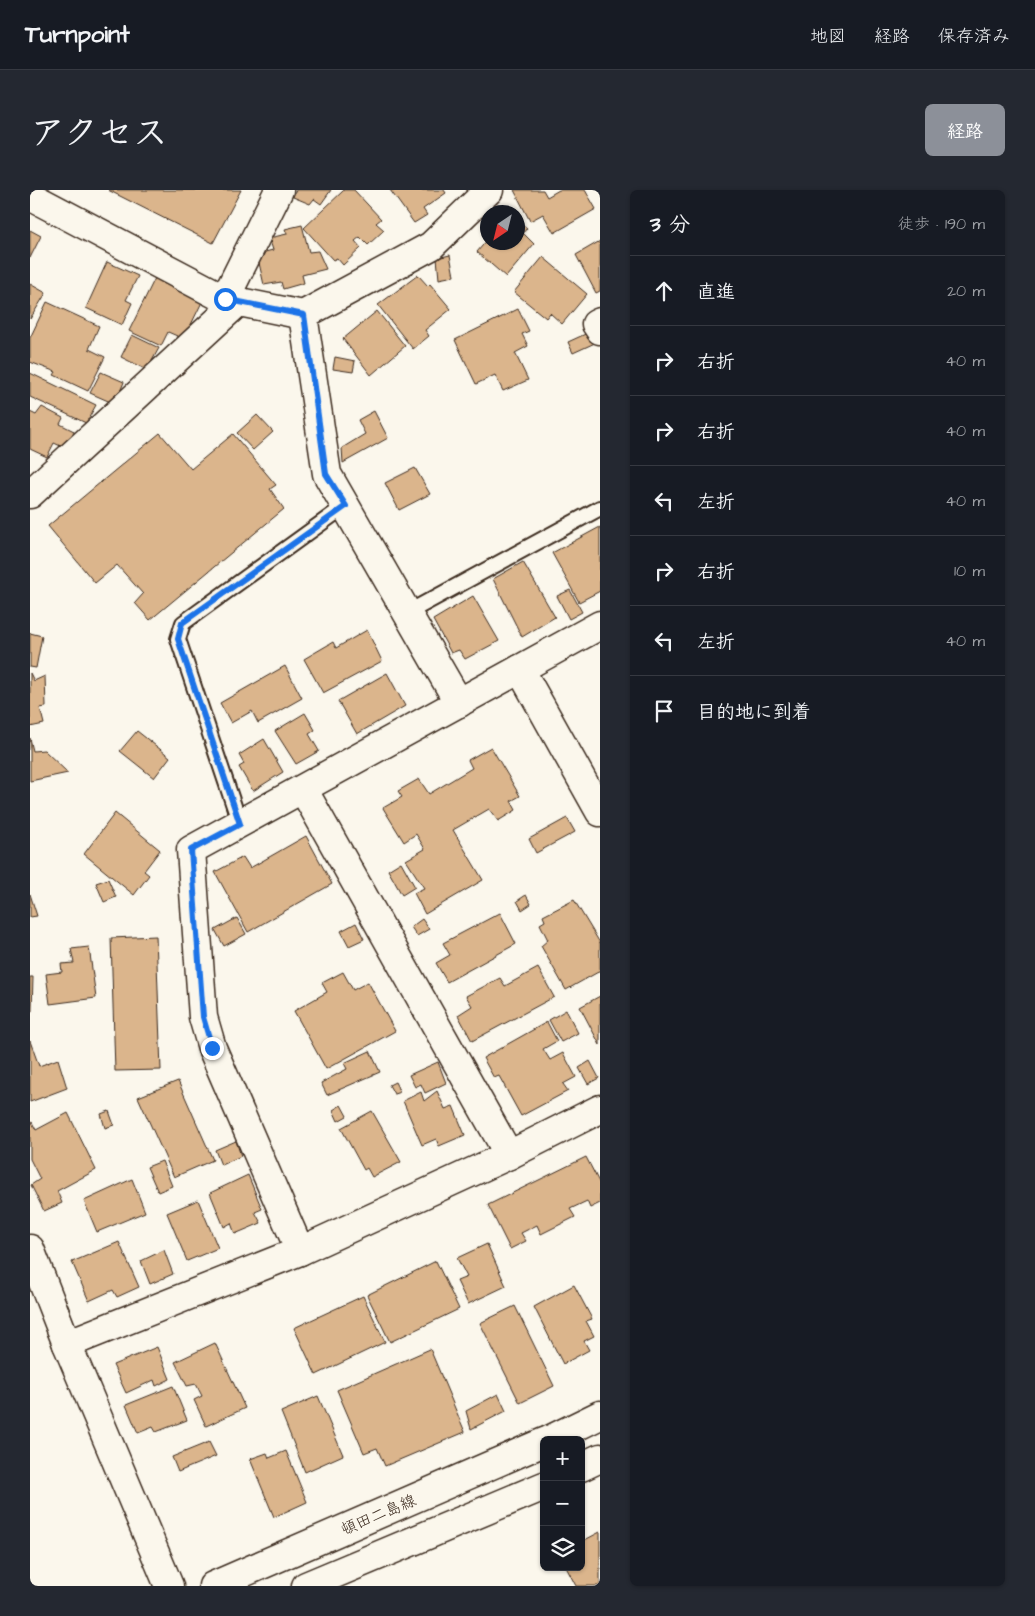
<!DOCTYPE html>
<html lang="ja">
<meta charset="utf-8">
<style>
body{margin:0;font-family:"Architects Daughter","Klee One",sans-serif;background:#242831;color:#f1f3f6}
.controls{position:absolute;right:15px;bottom:15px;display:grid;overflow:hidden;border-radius:8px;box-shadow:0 1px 4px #0004}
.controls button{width:45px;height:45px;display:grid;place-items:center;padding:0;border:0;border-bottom:1px solid #363941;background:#171b24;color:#f1f3f6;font:25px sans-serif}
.compass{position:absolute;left:450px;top:15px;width:45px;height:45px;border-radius:50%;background:#171b24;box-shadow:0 1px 4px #0004;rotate:215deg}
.stop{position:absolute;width:15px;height:15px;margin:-11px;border:4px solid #1a73e8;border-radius:50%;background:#fff}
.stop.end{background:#1a73e8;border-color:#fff;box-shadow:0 1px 5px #0008}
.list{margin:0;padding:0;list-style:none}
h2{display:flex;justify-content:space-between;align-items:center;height:65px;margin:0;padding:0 20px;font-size:21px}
h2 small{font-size:16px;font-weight:400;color:#9ea1a6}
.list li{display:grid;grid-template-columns:32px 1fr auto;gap:15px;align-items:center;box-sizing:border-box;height:70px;padding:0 20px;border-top:1px solid #363941}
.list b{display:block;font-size:19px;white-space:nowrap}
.list em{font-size:16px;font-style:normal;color:#9ea1a6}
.icon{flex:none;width:28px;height:28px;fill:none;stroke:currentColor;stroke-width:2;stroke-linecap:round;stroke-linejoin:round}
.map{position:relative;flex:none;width:570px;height:1396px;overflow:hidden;border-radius:8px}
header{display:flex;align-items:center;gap:30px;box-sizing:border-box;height:70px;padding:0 25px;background:#171b24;border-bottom:1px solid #363941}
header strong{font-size:24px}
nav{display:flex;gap:28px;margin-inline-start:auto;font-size:18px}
.intro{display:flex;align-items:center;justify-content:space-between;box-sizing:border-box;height:120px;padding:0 30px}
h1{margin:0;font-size:35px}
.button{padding:12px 22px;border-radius:8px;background:#8c9099;color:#fff;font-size:18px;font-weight:700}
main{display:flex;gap:30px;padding:0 30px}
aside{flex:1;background:#171b24;border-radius:8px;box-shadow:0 1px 4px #0004}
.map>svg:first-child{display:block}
.building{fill:#dbb58c;stroke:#3b2a1e}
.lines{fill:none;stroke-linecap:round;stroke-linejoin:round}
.lane-casing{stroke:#3b2a1e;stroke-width:18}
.street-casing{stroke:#3b2a1e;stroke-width:31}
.secondary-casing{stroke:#3b2a1e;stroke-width:31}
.lane{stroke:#fbf7ec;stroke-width:14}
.street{stroke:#fbf7ec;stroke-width:28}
.secondary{stroke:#fbf7ec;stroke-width:28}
.route{stroke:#1a73e8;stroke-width:6}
.labels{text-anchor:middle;stroke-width:4;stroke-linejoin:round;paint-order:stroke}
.street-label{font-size:16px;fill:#3b2a1e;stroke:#fbf7ec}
</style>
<header>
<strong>Turnpoint</strong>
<nav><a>地図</a><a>経路</a><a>保存済み</a></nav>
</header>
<div class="intro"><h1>アクセス</h1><a class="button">経路</a></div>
<main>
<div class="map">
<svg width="570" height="1396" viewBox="0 0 570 1396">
<rect width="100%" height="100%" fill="#fbf7ec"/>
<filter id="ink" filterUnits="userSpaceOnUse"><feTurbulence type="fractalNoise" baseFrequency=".02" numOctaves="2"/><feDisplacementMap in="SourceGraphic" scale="10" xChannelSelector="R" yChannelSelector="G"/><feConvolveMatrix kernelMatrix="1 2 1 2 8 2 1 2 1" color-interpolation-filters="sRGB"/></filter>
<g filter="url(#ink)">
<g class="building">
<polygon points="78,0 211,0 183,53"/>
<polygon points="266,0 301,0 291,14 284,9 280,14 263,7"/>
<polygon points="314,0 324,0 351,29 346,33 354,40 338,55 330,47 325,51 331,58 313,75 307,68 303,70 274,38"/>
<polygon points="360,0 414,0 416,3 393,19 397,25 384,33"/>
<polygon points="484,0 513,0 517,7 529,0 555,0 566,19 524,43 513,24 500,31"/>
<polygon points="488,31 497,38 493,43 504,54 476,87 447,62 458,49 458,52 488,52"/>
<polygon points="272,35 279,62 288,61 296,79 272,85 274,93 253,99 251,92 234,95 227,64 243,60 239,48 257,44 255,39"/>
<polygon points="0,40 11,46 0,68"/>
<polygon points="570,51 570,101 566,103 546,65"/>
<polygon points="420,65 424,86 409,89 407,68"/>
<polygon points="513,67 557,104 532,134 520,123 516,128 484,102"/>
<polygon points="77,72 108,86 96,110 102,113 92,135 56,118"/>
<polygon points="388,85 398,96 400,94 421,119 395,140 399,146 383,159 348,115"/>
<polygon points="126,86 173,110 154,149 138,142 131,156 99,141"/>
<polygon points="0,94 16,103 0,129"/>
<polygon points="17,112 69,136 59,159 75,167 58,201 24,185 26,182 0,172 0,148"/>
<polygon points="488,119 499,141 492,144 498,156 485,163 498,190 473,201 465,185 446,194 425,150"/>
<polygon points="347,121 375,156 341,185 313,149"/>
<polygon points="562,141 567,152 543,163 538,152"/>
<polygon points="102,145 129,158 117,180 91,167"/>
<polygon points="305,167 325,171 323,182 303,179"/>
<polygon points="71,182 94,192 85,214 60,203"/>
<polygon points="0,183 66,215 56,233 0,207"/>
<polygon points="12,217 33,228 30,234 44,241 35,258 24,253 17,267 0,259 0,222 6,225"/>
<polygon points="344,221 358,248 313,273 312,258 335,244 328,230"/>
<polygon points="227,225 243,242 223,260 207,243"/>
<polygon points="130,243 161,279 203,244 246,295 240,299 254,319 120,430 105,413 113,404 87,375 65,393 18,336"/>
<polygon points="385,278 400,304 369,320 355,293"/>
<polygon points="570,337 570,401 549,412 522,363"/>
<polygon points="493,372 525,427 492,447 463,389"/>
<polygon points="540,400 552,422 539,429 527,406"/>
<polygon points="443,406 469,451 435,469 429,460 421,463 403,430"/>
<polygon points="337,440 352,471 293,503 274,469 303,452 306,458"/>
<polygon points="0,443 12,446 6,478 0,477"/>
<polygon points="255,476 272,508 228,533 222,521 201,533 190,513"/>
<polygon points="0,483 4,491 15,486 16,517 10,518 14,534 0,537"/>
<polygon points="357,483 375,516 327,544 308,511"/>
<polygon points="275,523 285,540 279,544 289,561 266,574 245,541"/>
<polygon points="107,541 140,567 124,588 90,561"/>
<polygon points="0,548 3,561 14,560 38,583 0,591"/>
<polygon points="234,549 253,582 223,601 209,577 214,574 209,565"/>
<polygon points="461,557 490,606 481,611 486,620 468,631 459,619 423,640 453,690 395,724 384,703 394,698 376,670 395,659 386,644 374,652 353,618 372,607 368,601 389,589 399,604 442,578 438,570"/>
<polygon points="85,623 130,660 114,681 119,685 104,705 54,664"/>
<polygon points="537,628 545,642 506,663 499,649"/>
<polygon points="276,646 302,694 218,742 185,682 213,667 220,678"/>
<polygon points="371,672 385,697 372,705 358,680"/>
<polygon points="78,689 86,707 74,712 66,693"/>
<polygon points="0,704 7,726 0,727"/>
<polygon points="496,705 501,714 492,720 487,711"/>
<polygon points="544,710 570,753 570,781 536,800 511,756 518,750 510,734 515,731 513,726"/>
<polygon points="470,723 486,754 417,792 406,773 420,765 413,753"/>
<polygon points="207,728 216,744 194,756 185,740"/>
<polygon points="392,729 399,739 387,746 381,737"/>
<polygon points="326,733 334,749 319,756 311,741"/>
<polygon points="126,746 131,880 85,881 81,748"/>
<polygon points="59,757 66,808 20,814 16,784 32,782 31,774 44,773 41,759"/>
<polygon points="508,778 524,807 442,851 428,825 442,816 436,806 470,788 475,796"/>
<polygon points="313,782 323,800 338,792 365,841 296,879 264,821 297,802 292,793"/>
<polygon points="0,787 3,787 2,821 0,821"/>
<polygon points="570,806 570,855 550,817"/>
<polygon points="536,820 548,843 531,852 519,830"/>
<polygon points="517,832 527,851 513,859 520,870 533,863 546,887 533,894 538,901 491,926 469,886 464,888 453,868"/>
<polygon points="0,851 9,876 28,869 37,898 0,912"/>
<polygon points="340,861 350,882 297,905 291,893 317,879 314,873"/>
<polygon points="560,871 569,888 558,894 549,878"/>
<polygon points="408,872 416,893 395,903 391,894 385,897 379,885"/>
<polygon points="148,891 183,970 144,987 108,907"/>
<polygon points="365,892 370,902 364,904 359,895"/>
<polygon points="407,901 415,919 423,916 435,945 409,956 406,949 392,955 373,911 391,902 394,911"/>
<polygon points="311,915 317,926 308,931 303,920"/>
<polygon points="79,921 84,935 75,938 71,924"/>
<polygon points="342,921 371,972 342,987 337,978 334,980 311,938"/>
<polygon points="38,923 66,980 27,1001 32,1013 14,1021 1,995 10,989 0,969 0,933 2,932 6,940"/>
<polygon points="206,951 211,966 191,975 185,960"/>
<polygon points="556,967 570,994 570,1013 560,1018 557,1011 540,1019 545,1027 511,1044 507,1035 491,1043 496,1051 480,1059 458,1015"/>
<polygon points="132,971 142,996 128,1002 117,977"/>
<polygon points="218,985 232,1019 225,1022 231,1033 205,1044 201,1033 194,1037 180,1003"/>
<polygon points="102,989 115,1022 67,1042 54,1011"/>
<polygon points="168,1010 188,1058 157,1071 137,1023"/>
<polygon points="89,1052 109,1097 87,1107 83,1100 59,1111 42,1072"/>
<polygon points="457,1054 476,1096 438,1114 427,1091 437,1087 427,1068"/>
<polygon points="134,1060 143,1084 120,1094 111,1071"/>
<polygon points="406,1071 429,1119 360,1152 337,1105"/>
<polygon points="544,1095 562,1129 556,1131 564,1146 554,1151 559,1160 533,1174 504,1117"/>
<polygon points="333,1106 355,1152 286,1185 264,1138"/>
<polygon points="485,1116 524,1196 490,1213 450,1133"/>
<polygon points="185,1153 215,1218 176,1236 164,1210 172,1206 166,1194 157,1196 145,1172"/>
<polygon points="127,1157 140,1189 126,1196 124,1190 96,1203 83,1175"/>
<polygon points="400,1159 435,1242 355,1276 347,1258 334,1263 307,1200"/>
<polygon points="143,1196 157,1230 126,1242 123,1237 108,1243 96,1215"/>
<polygon points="468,1204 476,1221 441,1239 436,1221"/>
<polygon points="288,1206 313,1265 275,1282 251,1222"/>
<polygon points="179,1252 186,1266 148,1282 142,1267"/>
<polygon points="256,1261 277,1312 244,1327 220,1269 237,1263 239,1268"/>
<polygon points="570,1342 570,1396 546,1396 536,1377 551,1377 551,1352"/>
</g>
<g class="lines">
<g class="lane-casing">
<g id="lane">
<polyline points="377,423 570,318"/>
<polyline points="210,634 148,449 153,433 315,316"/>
</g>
</g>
<g class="street-casing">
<g id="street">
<polyline points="0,6 195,109 273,125 401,56 459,0"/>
<polyline points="195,109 249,0"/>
<polyline points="273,125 297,284 429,513"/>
<polyline points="570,132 566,134 570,140"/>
<polyline points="0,304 208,112"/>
<polyline points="490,479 570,622"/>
<polyline points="273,599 479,965"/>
<polyline points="0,1059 37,1154 139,1396"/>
<polyline points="270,1061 182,858 173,827 161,660 570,435"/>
<polyline points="37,1154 270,1061 479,965 570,919"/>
</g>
</g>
<g class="secondary-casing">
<g id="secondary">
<polyline points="519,1250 570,1225"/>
<polyline points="551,1277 570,1268"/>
<polyline points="183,1396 514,1252"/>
<polyline points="276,1396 514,1296"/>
</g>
</g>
<use href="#lane" class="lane"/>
<use href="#street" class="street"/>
<use href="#secondary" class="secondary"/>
</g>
</g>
<g class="lines" filter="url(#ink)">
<polyline class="route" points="182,858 173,827 161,660 210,634 148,449 152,433 316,316 296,284 274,125 195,109"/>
</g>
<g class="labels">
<g class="street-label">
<text transform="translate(348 1324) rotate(-23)" y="6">頓田二島線</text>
</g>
</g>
</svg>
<div class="controls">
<button>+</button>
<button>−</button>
<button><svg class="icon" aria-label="layers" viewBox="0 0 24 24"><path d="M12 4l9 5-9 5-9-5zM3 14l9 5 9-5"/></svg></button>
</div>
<svg class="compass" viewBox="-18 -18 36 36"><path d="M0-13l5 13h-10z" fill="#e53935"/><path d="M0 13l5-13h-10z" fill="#9ea1a6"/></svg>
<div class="stop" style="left:195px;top:109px"></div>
<div class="stop end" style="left:182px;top:858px"></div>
</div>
<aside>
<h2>3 分<small>徒歩 · 190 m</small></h2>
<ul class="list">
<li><svg class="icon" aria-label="ahead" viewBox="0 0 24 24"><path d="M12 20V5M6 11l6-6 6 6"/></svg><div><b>直進</b></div><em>20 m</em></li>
<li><svg class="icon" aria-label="right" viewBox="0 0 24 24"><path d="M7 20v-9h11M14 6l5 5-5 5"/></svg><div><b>右折</b></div><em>40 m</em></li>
<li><svg class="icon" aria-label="right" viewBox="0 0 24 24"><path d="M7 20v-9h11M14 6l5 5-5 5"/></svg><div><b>右折</b></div><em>40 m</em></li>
<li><svg class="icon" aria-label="left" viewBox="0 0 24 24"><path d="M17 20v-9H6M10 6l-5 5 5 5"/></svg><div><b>左折</b></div><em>40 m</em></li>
<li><svg class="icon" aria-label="right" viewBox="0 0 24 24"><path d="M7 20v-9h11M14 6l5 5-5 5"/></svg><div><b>右折</b></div><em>10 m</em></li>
<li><svg class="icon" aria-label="left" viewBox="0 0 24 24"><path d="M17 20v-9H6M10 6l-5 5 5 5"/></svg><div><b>左折</b></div><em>40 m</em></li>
<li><svg class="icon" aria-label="arrive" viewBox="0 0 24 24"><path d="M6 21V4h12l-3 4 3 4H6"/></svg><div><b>目的地に到着</b></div></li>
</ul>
</aside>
</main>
